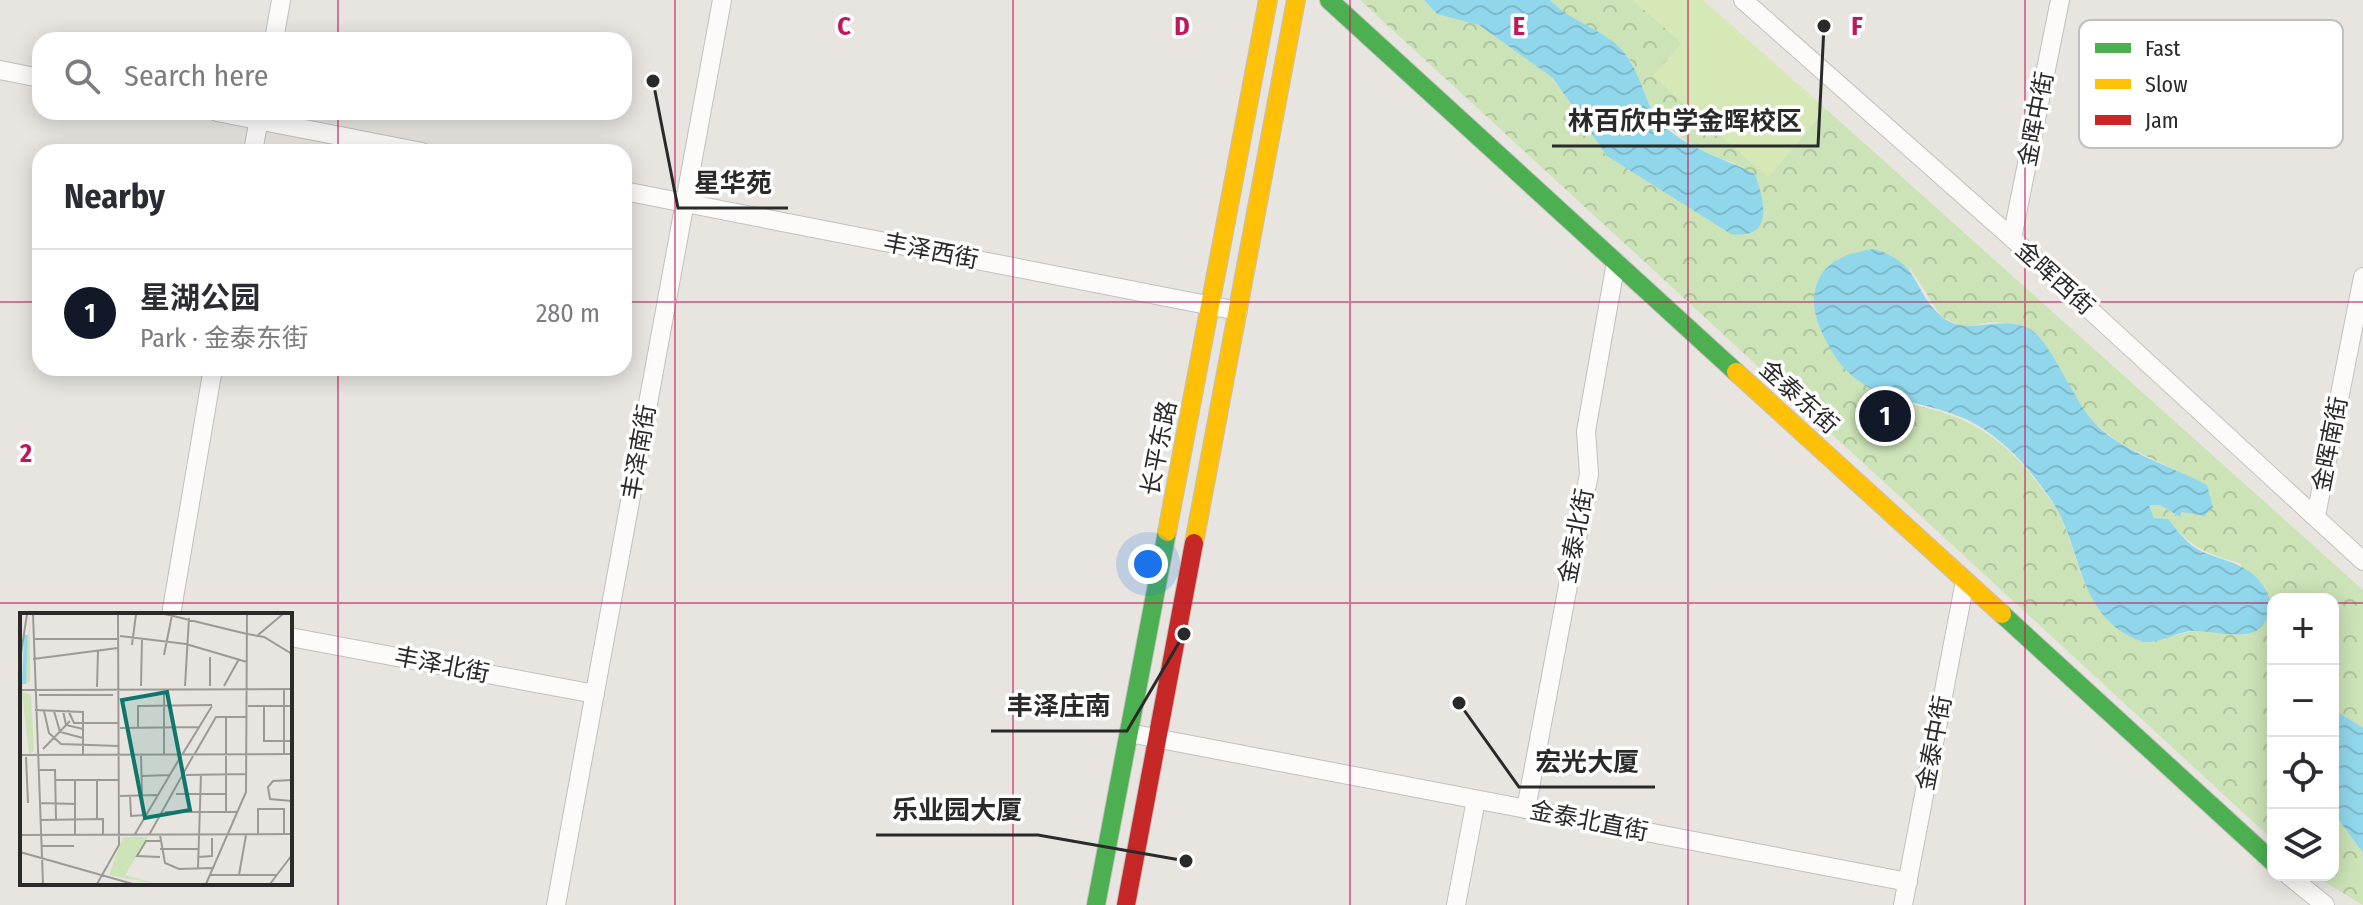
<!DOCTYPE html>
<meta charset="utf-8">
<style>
body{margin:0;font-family:"Fira Sans Condensed","Noto Sans SC",sans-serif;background:#f2f2f3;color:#2b2b33}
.controls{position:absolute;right:24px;bottom:24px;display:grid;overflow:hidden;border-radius:16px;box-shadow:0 4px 20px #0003}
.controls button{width:72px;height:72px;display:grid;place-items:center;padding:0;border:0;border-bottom:2px solid #e1e1e2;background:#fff;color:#2b2b33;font:40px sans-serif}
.you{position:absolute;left:1148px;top:564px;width:28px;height:28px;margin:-20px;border:6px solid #fff;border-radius:50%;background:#1a73e8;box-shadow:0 0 0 12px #1a73e833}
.badge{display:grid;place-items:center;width:52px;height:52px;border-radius:50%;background:#111827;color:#fff;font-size:26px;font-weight:700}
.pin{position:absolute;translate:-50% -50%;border:4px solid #fff;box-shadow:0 2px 8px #0006}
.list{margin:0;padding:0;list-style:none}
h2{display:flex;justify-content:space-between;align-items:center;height:104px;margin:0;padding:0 32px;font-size:34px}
h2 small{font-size:26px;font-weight:400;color:#7c7c81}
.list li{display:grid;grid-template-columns:52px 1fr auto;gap:24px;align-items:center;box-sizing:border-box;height:128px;padding:0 32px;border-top:2px solid #e1e1e2}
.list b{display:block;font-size:30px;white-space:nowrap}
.list p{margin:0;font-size:26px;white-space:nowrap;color:#7c7c81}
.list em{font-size:26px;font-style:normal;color:#7c7c81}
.icon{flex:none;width:44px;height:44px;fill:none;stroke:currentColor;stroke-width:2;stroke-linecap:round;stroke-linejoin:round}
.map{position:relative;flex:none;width:2363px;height:905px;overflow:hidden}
.search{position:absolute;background:#fff;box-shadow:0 4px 20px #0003;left:32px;top:32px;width:600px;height:88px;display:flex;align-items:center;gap:20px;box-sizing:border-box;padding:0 28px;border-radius:24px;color:#7c7c81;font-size:30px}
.panel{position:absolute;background:#fff;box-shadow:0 4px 20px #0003;left:32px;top:144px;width:600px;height:232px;border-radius:24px}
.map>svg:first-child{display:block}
.park{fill:url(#park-crowns);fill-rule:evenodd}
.pitch{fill:#d6e8b5}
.water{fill:url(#water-waves)}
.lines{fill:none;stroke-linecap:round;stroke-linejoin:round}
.street-casing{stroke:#c1c0c1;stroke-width:20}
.fast-casing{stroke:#c1c0c1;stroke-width:20}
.slow-casing{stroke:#c1c0c1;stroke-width:20}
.jam-casing{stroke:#c1c0c1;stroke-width:20}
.street{stroke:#fcfbfa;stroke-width:18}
.fast{stroke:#4caf50;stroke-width:18}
.slow{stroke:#ffc107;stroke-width:18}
.jam{stroke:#c62828;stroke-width:18}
.grid{fill:none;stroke:#c2185b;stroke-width:2;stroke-opacity:0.55}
.labels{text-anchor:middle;stroke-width:7;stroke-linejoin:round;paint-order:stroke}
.street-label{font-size:24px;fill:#2a2a2a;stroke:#fff}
.inset-river{fill:none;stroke:#91d7eb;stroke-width:4}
.inset-road{fill:none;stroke:#9c9a97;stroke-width:2}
.view{fill:#0f766e;fill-opacity:0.15;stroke:#0f766e;stroke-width:4}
.inset-edge{fill:none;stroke:#2a2a2a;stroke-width:4}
.key{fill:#fff;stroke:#bfbfbf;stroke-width:2}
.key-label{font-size:22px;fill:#2a2a2a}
.grid-label{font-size:26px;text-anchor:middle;font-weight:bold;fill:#c2185b;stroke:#fff;stroke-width:7;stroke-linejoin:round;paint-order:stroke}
.leader{fill:none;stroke:#2a2a2a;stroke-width:3}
.callout-dot{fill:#2a2a2a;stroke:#fff;stroke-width:3}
.callout-label{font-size:26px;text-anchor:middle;font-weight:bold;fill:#2a2a2a;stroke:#fff;stroke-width:7;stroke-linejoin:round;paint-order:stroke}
</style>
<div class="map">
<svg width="2363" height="905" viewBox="0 0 2363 905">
<defs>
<pattern id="park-crowns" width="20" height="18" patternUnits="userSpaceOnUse" patternTransform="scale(2)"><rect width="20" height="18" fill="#cbe3b7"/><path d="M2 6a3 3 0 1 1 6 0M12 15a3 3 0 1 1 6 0" fill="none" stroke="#aec39e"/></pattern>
<pattern id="water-waves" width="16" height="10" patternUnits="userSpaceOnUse" patternTransform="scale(2)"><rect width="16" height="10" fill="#91d7eb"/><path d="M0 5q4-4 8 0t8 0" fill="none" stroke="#7db9ca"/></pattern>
</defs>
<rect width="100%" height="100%" fill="#e8e4df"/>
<g class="park">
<path d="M1360,0h64l13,14 42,10 74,54 54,78 130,8c-40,-13 -77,-34 -94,-73 -6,-13 -8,-28 -19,-38 -22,-22 -53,-31 -74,-53h83l49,43 -29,33 115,101 58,-68 537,481v138l-30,-19v-110h-60v111l-5,2 1,46 4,2v80zM1910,268l31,48 23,12 28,-6 25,2 32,27 26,48 18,23 26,21 88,42 -28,32 -19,-12 -11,-1 5,14 14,1c23,29 37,34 72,44l28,54c-25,27 -34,15 -66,14 -25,-1 -46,16 -71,6 -5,-2 -10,-9 -14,-12 -38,-32 -37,-63 -55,-106 -5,-11 -13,-21 -20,-30 -33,-47 -73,-74 -129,-84z"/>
<polygon points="2333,812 2363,853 2363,905 2313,875 2333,875"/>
</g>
<polygon class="pitch" points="1633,0 1703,0 1826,109 1768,177 1653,76 1682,43"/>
<g class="water">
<path d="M1424,0h126c20,21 50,28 71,49 17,18 21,44 34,66 18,29 71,44 100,59 10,27 19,66 -24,60l-124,-78 -54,-78 -74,-53 -42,-11z"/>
<path d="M1874,249c47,14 38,42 67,67 27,24 63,-6 93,16 17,13 39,65 57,87 28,33 79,46 116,66l6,22 -9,9 -22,-4 -2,5 -20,-12h-11l5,13 14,1c10,12 20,27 35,33 26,11 49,12 64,40 3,7 2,11 1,18 -3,42 -59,16 -83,22 -19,4 -32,16 -52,6 -51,-25 -51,-77 -72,-121 -8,-17 -23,-36 -35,-50 -15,-18 -35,-35 -56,-46 -56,-27 -109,-13 -143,-78 -8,-17 -16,-33 -12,-52 6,-30 32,-38 59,-42z"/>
<polygon points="2333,709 2363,728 2363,853 2333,812"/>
</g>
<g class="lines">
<g class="street-casing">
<g id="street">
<polyline points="1743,0 2012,238 2363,561"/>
<polyline points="274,40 281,0"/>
<polyline points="0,70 40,78"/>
<polyline points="217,112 422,152"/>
<polyline points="253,152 260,112"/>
<polyline points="624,191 1238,311"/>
<polyline points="2012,238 2060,0"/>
<polyline points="2316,516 2363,277"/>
<polyline points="171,615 213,368"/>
<polyline points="290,637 595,694"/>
<polyline points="1129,733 1908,882"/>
<polyline points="1526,809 1589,474 1586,431 1616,262"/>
<polyline points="2288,875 2325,905"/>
<polyline points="556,905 722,0"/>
<polyline points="1456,905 1476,800"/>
<polyline points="1903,905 1965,581"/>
</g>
</g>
<g class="fast-casing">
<g id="fast">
<polyline points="1329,0 1736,372"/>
<polyline points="2002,614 2273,862"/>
<polyline points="1096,905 1167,532"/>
</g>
</g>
<g class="slow-casing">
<g id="slow">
<polyline points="1736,372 2002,614"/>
<polyline points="1167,532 1268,0"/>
<polyline points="1194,543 1296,0"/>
</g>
</g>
<g class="jam-casing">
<polyline id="jam" points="1126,905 1194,543"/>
</g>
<use href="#street" class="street"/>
<use href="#fast" class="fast"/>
<use href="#slow" class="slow"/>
<use href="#jam" class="jam"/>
</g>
<path class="grid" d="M338,0v40M675,0v905M1013,0v905M1350,0v905M1688,0v905M2025,0v905M338,112v40M0,302h40M624,302h1739M338,368v537M0,603h2273M2333,603h30"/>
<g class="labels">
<g class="street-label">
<text transform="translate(2036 119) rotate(-79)" y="8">金晖中街</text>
<text transform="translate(931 251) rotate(11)" y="8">丰泽西街</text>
<text transform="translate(2055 278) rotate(42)" y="8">金晖西街</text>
<text transform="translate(1799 397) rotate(42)" y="8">金泰东街</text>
<text transform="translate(2330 444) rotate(-79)" y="8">金晖南街</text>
<text transform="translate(1159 448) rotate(-79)" y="8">长平东路</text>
<text transform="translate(639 452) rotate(-80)" y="8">丰泽南街</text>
<text transform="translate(1576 536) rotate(-79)" y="8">金泰北街</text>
<text transform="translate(442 665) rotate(11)" y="8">丰泽北街</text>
<text transform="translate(1934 743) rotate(-79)" y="8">金泰中街</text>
<text transform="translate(1589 821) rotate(11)" y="8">金泰北直街</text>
</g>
</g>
<g transform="translate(20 613)">
<rect width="272" height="272" fill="#e8e4df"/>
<path d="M10,4v65l-8,3 3,-2zM2,79l9,3 3,56 -5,3zM103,224h25l-23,38 32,9 -48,-9z" fill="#cbe3b7"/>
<path class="inset-river" d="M4,71l2,-49"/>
<path class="inset-road" d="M13,1l10,270M145,1l82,20M227,21l17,3 28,17M238,22l25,-21M100,23l66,8 61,18M13,26h85M112,32l4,-31M144,42l8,-40M13,46l85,-11M0,47l7,-46M121,73l1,-47M165,73l4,-68M190,73v-29M204,73l15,-27M77,74l1,-36M264,76v66M0,77l272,-1M19,82h74M228,93h44M244,93v35h28M15,97l48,2v43M48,97l6,13h44M24,98l5,22 12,11 57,2M34,98l6,21 23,6M43,98l3,14 17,4M206,104v38M100,115l79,-1M118,115v-22l74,-1M23,136l27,-28M0,142l272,-1M121,142l1,40M144,142v-66M162,142l30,-49M174,142l22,-38h31M206,143v56M6,144l2,46M18,157h17l1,49M166,162l61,-1M122,163l28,-1M35,167h63M55,167v55M77,167v39M272,167l-19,1 -5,6 2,12 22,2M156,181h50M110,182l1,21 14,-1M100,183l37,-1M20,190l35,1M145,199h73M21,207l62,-1v16M115,221l46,-78M238,221v-25h26v25M0,222l272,-1M129,222l44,-79M140,222l5,28 14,6 33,-1M140,228h-14l-9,15 23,1M22,233h32M140,236h38M0,239l113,32M178,244l14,-1v-18M178,255l3,-94M190,262h67M219,262l7,-40M77,271l22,-39 -1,-231M186,271l40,-92 1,-178M250,271l22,-29"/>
<path class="view" d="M147,79l23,118 -45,8 -23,-118z"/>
<rect width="272" height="272" class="inset-edge"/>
</g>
<rect x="2079" y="20" width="264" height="128" rx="12" class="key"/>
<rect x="2095" y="43" width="36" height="10" fill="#4caf50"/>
<rect x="2095" y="79" width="36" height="10" fill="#ffc107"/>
<rect x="2095" y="115" width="36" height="10" fill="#c62828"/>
<g class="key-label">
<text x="2145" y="56">Fast</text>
<text x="2145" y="92">Slow</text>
<text x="2145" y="128">Jam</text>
</g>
<g class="grid-label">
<text x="844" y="35">C</text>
<text x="1182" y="35">D</text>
<text x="1519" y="35">E</text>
<text x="1857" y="35">F</text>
<text x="26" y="462">2</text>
</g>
<path class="leader" d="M1824 26L1818 146H1552M653 81L678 208H788M1184 634L1127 731H991M1459 703L1519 787H1655M1186 861L1038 835H876"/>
<g class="callout-dot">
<circle cx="1824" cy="26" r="8"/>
<circle cx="653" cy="81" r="8"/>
<circle cx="1184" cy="634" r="8"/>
<circle cx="1459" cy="703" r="8"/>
<circle cx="1186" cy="861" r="8"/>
</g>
<g class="callout-label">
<text x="1685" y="130">林百欣中学金晖校区</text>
<text x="733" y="192">星华苑</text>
<text x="1059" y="715">丰泽庄南</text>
<text x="1587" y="771">宏光大厦</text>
<text x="957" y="819">乐业园大厦</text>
</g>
</svg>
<div class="controls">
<button>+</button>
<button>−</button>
<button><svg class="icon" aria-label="locate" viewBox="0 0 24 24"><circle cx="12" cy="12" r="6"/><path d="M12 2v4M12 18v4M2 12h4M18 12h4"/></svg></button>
<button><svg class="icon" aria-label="layers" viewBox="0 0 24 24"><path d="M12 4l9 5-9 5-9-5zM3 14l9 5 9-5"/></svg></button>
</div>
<div class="you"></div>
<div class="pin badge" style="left:1885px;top:416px">1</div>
<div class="search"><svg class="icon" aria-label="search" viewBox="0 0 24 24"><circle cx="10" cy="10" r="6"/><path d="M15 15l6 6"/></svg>Search here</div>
<section class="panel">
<h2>Nearby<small></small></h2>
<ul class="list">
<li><span class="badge">1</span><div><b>星湖公园</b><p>Park · 金泰东街</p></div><em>280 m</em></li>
</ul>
</section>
</div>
